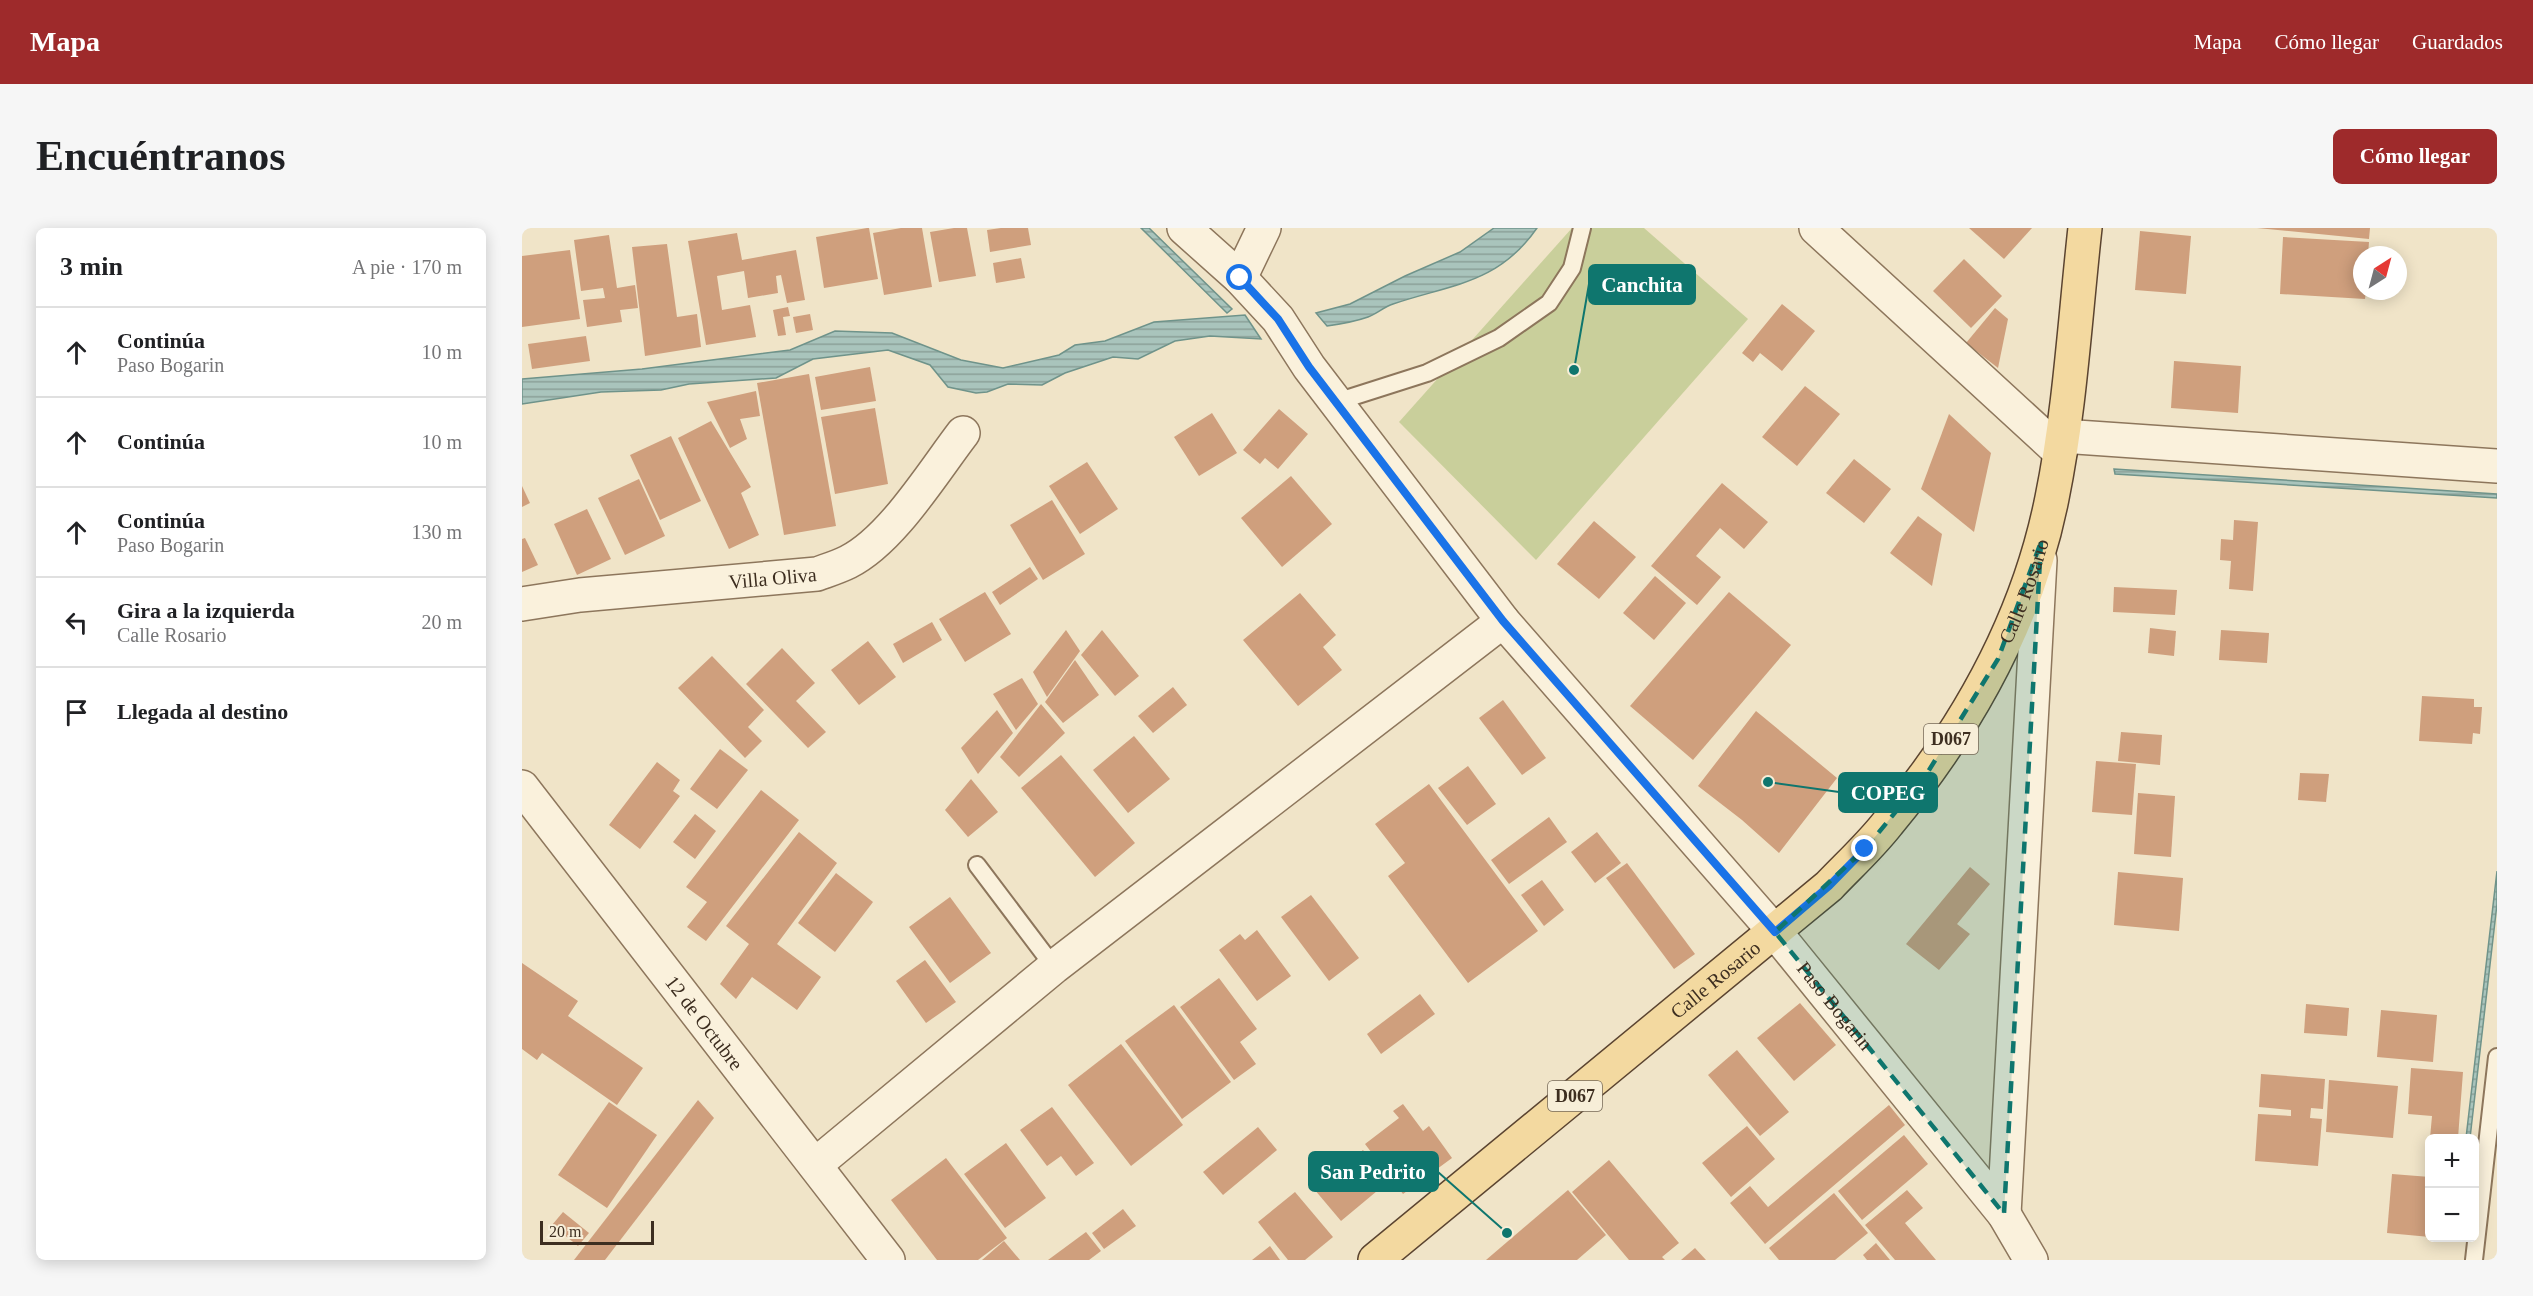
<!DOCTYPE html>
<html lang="es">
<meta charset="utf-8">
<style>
body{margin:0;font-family:"Times New Roman",serif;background:#f6f6f6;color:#202124}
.controls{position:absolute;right:18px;bottom:18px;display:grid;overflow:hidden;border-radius:9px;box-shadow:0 3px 15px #0003}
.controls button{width:54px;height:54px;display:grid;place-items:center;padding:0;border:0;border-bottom:2px solid #e0e0e0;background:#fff;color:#202124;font:30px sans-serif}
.compass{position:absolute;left:1831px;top:18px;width:54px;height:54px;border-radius:50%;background:#fff;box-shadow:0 3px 15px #0003;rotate:36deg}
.scale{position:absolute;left:18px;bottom:15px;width:114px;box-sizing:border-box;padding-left:6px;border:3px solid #3d2e20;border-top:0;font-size:16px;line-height:21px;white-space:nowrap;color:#3d2e20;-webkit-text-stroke:4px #f7eed8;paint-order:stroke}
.stop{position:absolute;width:18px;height:18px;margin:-14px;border:4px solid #1a73e8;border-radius:50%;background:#fff}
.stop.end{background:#1a73e8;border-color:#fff;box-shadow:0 2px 6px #0008}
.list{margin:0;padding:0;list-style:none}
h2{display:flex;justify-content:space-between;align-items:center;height:78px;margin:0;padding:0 24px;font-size:26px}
h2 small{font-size:20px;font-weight:400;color:#757577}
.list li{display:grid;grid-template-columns:39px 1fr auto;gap:18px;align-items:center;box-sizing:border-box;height:90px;padding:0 24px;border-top:2px solid #e0e0e0}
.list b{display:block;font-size:22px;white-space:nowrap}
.list p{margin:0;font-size:20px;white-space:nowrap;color:#757577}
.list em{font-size:20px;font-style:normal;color:#757577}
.icon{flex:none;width:33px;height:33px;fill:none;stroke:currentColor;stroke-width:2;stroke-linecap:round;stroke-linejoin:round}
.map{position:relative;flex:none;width:1975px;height:1032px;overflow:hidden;border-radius:9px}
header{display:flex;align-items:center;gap:36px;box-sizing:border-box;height:84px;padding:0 30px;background:#9e2a2b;color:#fff}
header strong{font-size:28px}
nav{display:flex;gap:33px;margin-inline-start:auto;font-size:21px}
.intro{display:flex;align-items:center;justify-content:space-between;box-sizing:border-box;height:144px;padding:0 36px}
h1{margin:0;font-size:42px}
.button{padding:15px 27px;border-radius:9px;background:#9e2a2b;color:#fff;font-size:21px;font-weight:700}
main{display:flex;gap:36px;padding:0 36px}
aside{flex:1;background:#fff;border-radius:9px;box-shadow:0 3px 15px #0003}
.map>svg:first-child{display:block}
.pitch{fill:#c9cf9b}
.water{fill:url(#water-rules);stroke:#6f938a;stroke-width:1.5}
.building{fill:#cf9f7d}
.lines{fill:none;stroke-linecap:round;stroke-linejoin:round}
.service-casing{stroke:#8d765c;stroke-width:20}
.minor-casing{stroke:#8d765c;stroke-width:36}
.primary-casing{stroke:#5b4430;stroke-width:36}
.service{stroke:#faf1dc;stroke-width:16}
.minor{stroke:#faf1dc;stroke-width:33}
.primary{stroke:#f3d9a0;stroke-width:33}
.route{stroke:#1a73e8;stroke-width:8}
.marked{fill:#0f766e;fill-opacity:0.2;stroke:#0f766e;stroke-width:4.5;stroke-dasharray:12 8;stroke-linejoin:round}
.labels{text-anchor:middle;stroke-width:4.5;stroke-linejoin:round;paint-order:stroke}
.shield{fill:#f7eed8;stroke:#756857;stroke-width:1.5}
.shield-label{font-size:18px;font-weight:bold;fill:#3d2e20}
.street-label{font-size:20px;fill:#3d2e20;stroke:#f7eed8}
.leader{fill:none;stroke:#0f766e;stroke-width:2}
.callout-dot{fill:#0f766e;stroke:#f7eed8;stroke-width:2}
.callout{fill:#0f766e;stroke:#0f766e;stroke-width:2}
.callout-label{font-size:21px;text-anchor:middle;font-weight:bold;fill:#fff}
</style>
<header>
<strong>Mapa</strong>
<nav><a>Mapa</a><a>Cómo llegar</a><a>Guardados</a></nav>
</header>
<div class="intro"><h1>Encuéntranos</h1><a class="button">Cómo llegar</a></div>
<main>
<aside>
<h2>3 min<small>A pie · 170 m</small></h2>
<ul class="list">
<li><svg class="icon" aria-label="ahead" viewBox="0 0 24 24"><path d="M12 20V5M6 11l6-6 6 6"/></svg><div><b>Continúa</b><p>Paso Bogarin</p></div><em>10 m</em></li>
<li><svg class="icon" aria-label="ahead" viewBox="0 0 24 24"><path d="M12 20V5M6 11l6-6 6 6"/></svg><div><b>Continúa</b></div><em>10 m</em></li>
<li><svg class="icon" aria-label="ahead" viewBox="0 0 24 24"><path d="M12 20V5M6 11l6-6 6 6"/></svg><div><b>Continúa</b><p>Paso Bogarin</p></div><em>130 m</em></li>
<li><svg class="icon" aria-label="left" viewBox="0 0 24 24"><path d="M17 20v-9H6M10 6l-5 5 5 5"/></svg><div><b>Gira a la izquierda</b><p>Calle Rosario</p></div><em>20 m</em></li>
<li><svg class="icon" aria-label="arrive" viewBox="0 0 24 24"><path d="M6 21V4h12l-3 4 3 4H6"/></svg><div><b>Llegada al destino</b></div></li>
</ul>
</aside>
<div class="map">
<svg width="1975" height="1032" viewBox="0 0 1975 1032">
<defs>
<pattern id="water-rules" width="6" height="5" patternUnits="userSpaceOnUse" patternTransform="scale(1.5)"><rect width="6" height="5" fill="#a9c4bc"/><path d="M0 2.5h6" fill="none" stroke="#8ba098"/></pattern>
</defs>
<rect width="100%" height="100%" fill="#f0e4c8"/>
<polygon class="pitch" points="1050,0 1122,0 1226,91 1014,332 877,194"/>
<g class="water">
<polygon points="619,0 627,0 710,81 705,85"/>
<path d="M972,0h43c-39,56 -85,56 -144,76 -9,3 -17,10 -25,13 -14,5 -27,7 -41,9l-11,-13 34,-9 55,-28 55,-24z"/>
<polygon points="723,87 739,111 688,108 653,113 616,131 591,129 543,145 520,157 486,156 465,164 454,165 426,159 408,137 366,122 291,131 254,150 167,156 139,162 79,164 0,176 0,151 120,141 268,122 313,103 370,105 439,132 481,140 537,127 553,117 583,113 632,94"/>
<polygon points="1592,241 1975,266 1975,270 1593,246"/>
<polygon points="1975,643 1975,676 1948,910 1944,910"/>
</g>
<g class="building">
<polygon points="345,0 347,0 356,51 302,60 294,9"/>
<polygon points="379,0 400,0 410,59 362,67 351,5"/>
<polygon points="432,0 445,0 454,48 417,54 408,4"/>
<polygon points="479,0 506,0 509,17 468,24 465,2"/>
<polygon points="1447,0 1510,0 1482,31"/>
<polygon points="1735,0 1848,0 1847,11"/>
<polygon points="1618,3 1669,8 1664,66 1613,62"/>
<polygon points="215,5 220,32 274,22 283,72 265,75 259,47 254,48 256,65 226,70 222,43 195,48 200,82 228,77 234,109 184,117 166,13"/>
<polygon points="87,7 95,60 113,57 116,80 98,82 100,94 65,99 61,72 83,70 81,60 59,63 52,12"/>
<polygon points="1761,9 1847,14 1846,27 1840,27 1840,63 1844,63 1843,71 1758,66"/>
<polygon points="145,16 155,89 175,86 179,119 123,128 110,19"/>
<polygon points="48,22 58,91 0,99 0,28"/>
<polygon points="499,30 503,50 474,55 471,35"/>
<polygon points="1442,31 1480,68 1449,100 1411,63"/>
<polygon points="1260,76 1293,103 1260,143 1238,125 1231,134 1220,125"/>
<polygon points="266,79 268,88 261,89 264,107 256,108 251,82"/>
<polygon points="1473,80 1486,91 1476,140 1444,115"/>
<polygon points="288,86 291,102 274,105 271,89"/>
<polygon points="64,108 68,133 10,141 6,116"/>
<polygon points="1652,133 1719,138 1716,185 1649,180"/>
<polygon points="348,139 354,173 299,182 293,149"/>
<polygon points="287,146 314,298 262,307 235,155"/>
<polygon points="1283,158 1318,186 1275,238 1240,209"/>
<polygon points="234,163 238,188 218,191 225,211 208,220 185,174"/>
<polygon points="353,180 366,256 313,266 299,189"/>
<polygon points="757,181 786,206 756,241 743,230 738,236 721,222"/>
<polygon points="690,185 715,225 677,248 652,209"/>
<polygon points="1427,186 1469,225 1452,304 1399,261"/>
<polygon points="189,193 229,259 219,265 237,307 207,321 156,210"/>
<polygon points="149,208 179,273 138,292 108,227"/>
<polygon points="1332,231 1369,261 1342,295 1304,265"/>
<polygon points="565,234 596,281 558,306 527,258"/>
<polygon points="769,248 810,296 760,339 719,290"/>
<polygon points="117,251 143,308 103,327 76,270"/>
<polygon points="1200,255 1246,294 1222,321 1198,300 1174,328 1199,349 1175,377 1129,338"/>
<polygon points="0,258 8,275 0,279"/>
<polygon points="530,272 563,326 521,352 488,297"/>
<polygon points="65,281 89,331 55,347 32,296"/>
<polygon points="1396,288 1420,306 1410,358 1368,325"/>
<polygon points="1712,292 1736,294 1731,363 1707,361 1709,333 1698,332 1699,311 1711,312"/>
<polygon points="1072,293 1114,329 1077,371 1035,336"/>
<polygon points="3,310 16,337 0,344 0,311"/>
<polygon points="508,339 516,351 478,377 470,364"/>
<polygon points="1133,348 1164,375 1132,412 1101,385"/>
<polygon points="1592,359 1655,362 1653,387 1591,384"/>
<polygon points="463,364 489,406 443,434 417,391"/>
<polygon points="1207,364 1269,417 1171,532 1108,478"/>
<polygon points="778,365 814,407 801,419 820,442 776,478 721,412"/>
<polygon points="410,394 420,412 381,435 371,416"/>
<polygon points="1628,400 1654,403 1652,428 1626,425"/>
<polygon points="544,402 558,423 525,469 511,444"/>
<polygon points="580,402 617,448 593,468 559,427"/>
<polygon points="1699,402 1747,405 1745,435 1697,432"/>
<polygon points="346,413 374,449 337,477 309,442"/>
<polygon points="260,420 293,455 274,473 304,504 286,520 224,456"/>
<polygon points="190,428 242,482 226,499 240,513 223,530 156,460"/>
<polygon points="553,432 577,467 541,495 523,474"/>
<polygon points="500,450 516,476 494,502 471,466"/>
<polygon points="651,459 665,477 631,505 616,488"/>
<polygon points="1900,468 1952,471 1952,479 1960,479 1958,506 1951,505 1950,516 1897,513"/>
<polygon points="981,472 1024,530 1000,547 957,490"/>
<polygon points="519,476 543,505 497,549 478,529"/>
<polygon points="475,482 491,505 456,546 439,520"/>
<polygon points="1234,483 1315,550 1257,625 1220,592 1176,558"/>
<polygon points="1599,504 1640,507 1638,537 1596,533"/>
<polygon points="612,508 648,551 606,585 571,542"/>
<polygon points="198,521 226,542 195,581 168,561"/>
<polygon points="539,527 613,615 573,649 499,560"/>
<polygon points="1574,533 1614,536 1610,587 1570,584"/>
<polygon points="135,534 158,552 151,563 158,568 118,621 87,597"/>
<polygon points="946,538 974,576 945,597 916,560"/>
<polygon points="1778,545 1807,546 1804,574 1776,572"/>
<polygon points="449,551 476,584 446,609 423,582"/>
<polygon points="907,556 1016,703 946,755 866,648 883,635 853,596"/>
<polygon points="239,562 277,592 184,713 165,699 185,674 164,659"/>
<polygon points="1616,565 1653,568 1649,629 1612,626"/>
<polygon points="173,586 194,603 173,631 151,614"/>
<polygon points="1027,589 1045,614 987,656 969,632"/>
<polygon points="277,604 315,635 255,716 299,749 275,782 230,749 214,771 198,756 227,716 204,698"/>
<polygon points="1075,604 1099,635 1073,655 1049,624"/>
<polygon points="1105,635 1173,726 1152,741 1084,650"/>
<polygon points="1448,639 1468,656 1435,696 1448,706 1417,742 1384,716"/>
<polygon points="1596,644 1661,650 1657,703 1592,697"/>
<polygon points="314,645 351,674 313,724 276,695"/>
<polygon points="1020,652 1042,682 1022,698 999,667"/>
<polygon points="789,667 837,730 807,753 759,689"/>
<polygon points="428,669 469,725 428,755 387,699"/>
<polygon points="735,702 769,748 735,773 697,722 718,706 723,712"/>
<polygon points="403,732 434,774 404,795 374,753"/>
<polygon points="0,735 56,773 46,788 121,840 95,877 20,825 15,832 0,821"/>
<polygon points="697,750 735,801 718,814 734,836 712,852 658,779"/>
<polygon points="898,766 913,786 859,826 845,806"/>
<polygon points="1278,775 1314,817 1272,853 1235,810"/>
<polygon points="1784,776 1827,780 1825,808 1782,805"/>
<polygon points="652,777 709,854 660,891 603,813"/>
<polygon points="1859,782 1915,787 1911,834 1855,829"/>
<polygon points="599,816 661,897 609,938 546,857"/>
<polygon points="1215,822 1267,884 1238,908 1186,847"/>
<polygon points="1889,840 1941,844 1936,910 1908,910 1910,888 1886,886"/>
<polygon points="1739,846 1803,851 1801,881 1789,880 1788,890 1800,891 1796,938 1733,933 1736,886 1769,888 1769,882 1737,879"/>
<polygon points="1807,852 1876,858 1871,910 1804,904"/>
<polygon points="176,872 192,890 83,1032 52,1032"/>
<polygon points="87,874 135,907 85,980 36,947"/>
<polygon points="881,876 901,903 907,898 930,930 881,966 843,916 877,890 871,883"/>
<polygon points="1367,877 1383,897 1243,1016 1208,975 1228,958 1246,979"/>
<polygon points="530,879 572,935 554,948 539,928 525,938 498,902"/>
<polygon points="1225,898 1253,931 1209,969 1180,935"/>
<polygon points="736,899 755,922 701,967 681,944"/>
<polygon points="1382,907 1406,936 1340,992 1316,963"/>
<polygon points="484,915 524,970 483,1000 442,946"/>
<polygon points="841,922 867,953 819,993 792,961"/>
<polygon points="424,930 485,1010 456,1032 415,1032 369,972"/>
<polygon points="1087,932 1157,1015 1140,1029 1143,1032 1107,1032 1050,964"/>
<polygon points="1870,946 1908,949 1908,1009 1865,1005"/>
<polygon points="1046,962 1084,1007 1055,1032 964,1032"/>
<polygon points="1385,962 1401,980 1383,995 1414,1032 1373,1032 1343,997"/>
<polygon points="773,964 811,1009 783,1032 766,1032 736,994"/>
<polygon points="1312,965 1346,1005 1313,1032 1257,1032 1247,1020"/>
<polygon points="601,981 614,998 582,1021 570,1005"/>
<polygon points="41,984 67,1005 56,1018 30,997"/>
<polygon points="564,1004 579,1023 567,1032 526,1032"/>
<polygon points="482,1013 498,1032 460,1032"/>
<polygon points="1354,1015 1368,1032 1345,1032 1341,1027"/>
<polygon points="748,1018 758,1032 730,1032"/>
<polygon points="1173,1020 1184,1032 1159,1032"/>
</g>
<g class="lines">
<g class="service-casing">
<g id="service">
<polyline points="814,174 905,145 977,110 1027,75 1050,40 1060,0"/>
<polyline points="455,637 532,739"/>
<polyline points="1952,1032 1975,829"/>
</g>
</g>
<g class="minor-casing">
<g id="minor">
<path id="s1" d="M662,0l56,50 38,41 31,48 194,254 272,311 229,282 27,46"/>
<polyline points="1294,0 1538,224"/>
<polyline points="718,50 742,0"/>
<polyline points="1540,208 1975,238"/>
<path id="s2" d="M0,376l58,-9 237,-21c11,-4 21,-7 31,-12 44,-22 85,-90 115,-129"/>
<path id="s3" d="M0,559l366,473"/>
<polyline points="293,937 532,739 981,393"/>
<polyline points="1482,986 1518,332"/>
</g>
</g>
<g class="primary-casing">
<g id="primary">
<path id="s4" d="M853,1032l454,-374c20,-21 41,-40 59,-63 78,-94 140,-204 164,-325 18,-88 23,-180 33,-270"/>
</g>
</g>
<use href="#service" class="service"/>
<use href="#minor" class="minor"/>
<use href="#primary" class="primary"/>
</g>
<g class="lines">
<polyline class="route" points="718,50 756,91 787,139 981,393 1253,704 1307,658 1343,621"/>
</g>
<path class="marked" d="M1519,314l-37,672 -229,-282 90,-83 61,-74 72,-116z"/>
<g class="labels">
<g class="shield">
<rect x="1402" y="496" width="54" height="30" rx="4.5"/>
<rect x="1026" y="853" width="54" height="30" rx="4.5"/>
</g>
<g class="shield-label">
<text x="1429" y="517">D067</text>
<text x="1053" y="874">D067</text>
</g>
<g class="street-label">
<text dy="7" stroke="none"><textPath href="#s2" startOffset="252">Villa Oliva</textPath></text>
<text dy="7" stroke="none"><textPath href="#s4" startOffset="945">Calle Rosario</textPath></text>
<text dy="7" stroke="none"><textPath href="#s4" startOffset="441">Calle Rosario</textPath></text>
<text dy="7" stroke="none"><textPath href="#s1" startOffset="1016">Paso Bogarin</textPath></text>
<text dy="7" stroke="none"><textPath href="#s3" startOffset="298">12 de Octubre</textPath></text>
</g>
</g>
<path class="leader" d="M1052 142L1067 56M1246 554L1317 564M985 1005L916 944"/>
<g class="callout-dot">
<circle cx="1052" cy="142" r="6"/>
<circle cx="1246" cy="554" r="6"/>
<circle cx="985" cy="1005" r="6"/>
</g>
<g class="callout">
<rect x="1067" y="37" width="106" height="39" rx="6"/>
<rect x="1317" y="545" width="98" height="39" rx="6"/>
<rect x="787" y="924" width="129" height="39" rx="6"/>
</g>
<g class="callout-label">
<text x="1120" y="64">Canchita</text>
<text x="1366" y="572">COPEG</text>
<text x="851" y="951">San Pedrito</text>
</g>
</svg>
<div class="controls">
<button>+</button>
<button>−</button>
</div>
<svg class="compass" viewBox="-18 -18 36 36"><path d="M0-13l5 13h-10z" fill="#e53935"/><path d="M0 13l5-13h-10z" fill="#757577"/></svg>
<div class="scale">20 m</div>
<div class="stop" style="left:718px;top:50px"></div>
<div class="stop end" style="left:1343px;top:621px"></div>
</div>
</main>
